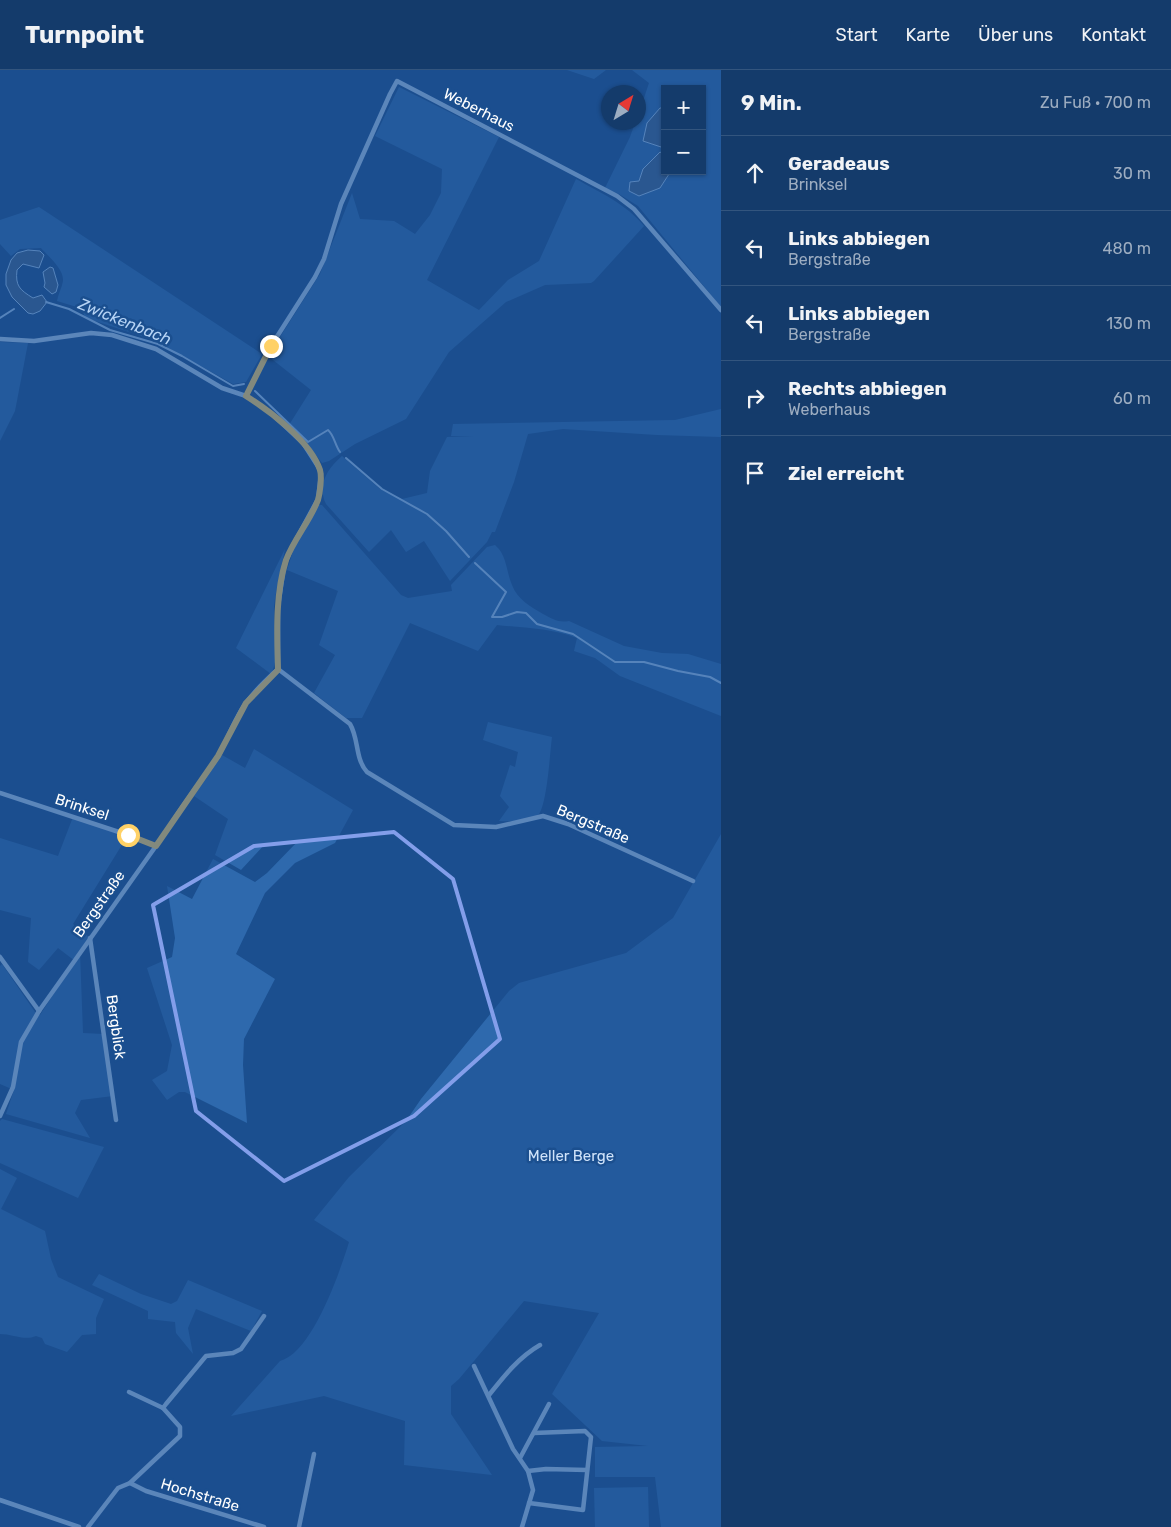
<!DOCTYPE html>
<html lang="de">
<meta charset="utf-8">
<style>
body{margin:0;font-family:Rubik,sans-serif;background:#1d4271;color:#f1f3f6}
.controls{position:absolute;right:15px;top:15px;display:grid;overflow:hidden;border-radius:0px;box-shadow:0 1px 4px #0004}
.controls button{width:45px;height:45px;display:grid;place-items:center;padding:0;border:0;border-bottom:1px solid #33557e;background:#143b6b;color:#f1f3f6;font:25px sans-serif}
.compass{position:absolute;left:601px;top:15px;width:45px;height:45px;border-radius:50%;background:#143b6b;box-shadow:0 1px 4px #0004;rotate:38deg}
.stop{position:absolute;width:15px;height:15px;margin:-11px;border:4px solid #ffd166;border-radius:50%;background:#fff}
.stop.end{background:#ffd166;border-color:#fff;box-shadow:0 1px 5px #0008}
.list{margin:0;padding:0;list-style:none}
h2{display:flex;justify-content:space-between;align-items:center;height:65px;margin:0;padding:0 20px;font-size:21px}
h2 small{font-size:16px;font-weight:400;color:#9dadc1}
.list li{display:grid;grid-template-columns:32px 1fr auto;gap:15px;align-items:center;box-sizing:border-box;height:75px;padding:0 20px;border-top:1px solid #33557e}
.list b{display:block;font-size:19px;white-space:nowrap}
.list p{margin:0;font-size:16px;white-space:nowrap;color:#9dadc1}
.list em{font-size:16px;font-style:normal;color:#9dadc1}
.icon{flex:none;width:28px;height:28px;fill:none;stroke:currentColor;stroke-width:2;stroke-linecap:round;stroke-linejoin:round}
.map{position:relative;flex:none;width:721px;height:1457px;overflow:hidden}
header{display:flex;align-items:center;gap:30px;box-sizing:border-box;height:70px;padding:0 25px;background:#143b6b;border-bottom:1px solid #33557e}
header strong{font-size:24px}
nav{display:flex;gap:28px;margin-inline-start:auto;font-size:18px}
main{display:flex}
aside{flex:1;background:#143b6b}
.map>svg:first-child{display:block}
.green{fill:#2e69ad;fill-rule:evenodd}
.water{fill:#3c6290;stroke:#9cc4f0}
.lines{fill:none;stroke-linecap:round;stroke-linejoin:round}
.stream{stroke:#9cc4f0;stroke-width:2}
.minor{stroke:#a9c9ee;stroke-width:4.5}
.route{stroke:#ffd166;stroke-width:6}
.marked{fill:none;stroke:#839eea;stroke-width:4;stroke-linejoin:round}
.labels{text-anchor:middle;stroke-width:5;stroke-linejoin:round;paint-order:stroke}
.street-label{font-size:15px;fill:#fff;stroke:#1b4f8f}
.park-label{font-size:15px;fill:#cfe3fa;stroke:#1b4f8f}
.water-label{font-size:16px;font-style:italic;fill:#b5d3f5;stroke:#1b4f8f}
</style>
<header>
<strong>Turnpoint</strong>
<nav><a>Start</a><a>Karte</a><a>Über uns</a><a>Kontakt</a></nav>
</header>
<main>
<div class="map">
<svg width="721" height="1457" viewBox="0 0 721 1457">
<rect width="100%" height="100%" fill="#1b4f8f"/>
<g class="green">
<polygon points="567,0 606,0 594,9"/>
<path d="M632,0h89v237l-83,-101 -19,-12 -14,-6 25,-51 5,-14 3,-1 1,-9 10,-30zM665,19h37v82h-31l-11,17 -30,-6 9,-1 21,-29 5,3v-14l-5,6v-39h5z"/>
<path d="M399,17l100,50 -72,143 52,30 29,-30 31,-19 37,-82c25,14 50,25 68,47l-50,55 -3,2 -46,2 -39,17 -57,50 -43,67 -51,25 -26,17 -7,2 -15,-20 -18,-18 22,-35 -43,-34 52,-82 32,-81 8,26 34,2 21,13 15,-19 11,-22 1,-24 -67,-33z"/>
<path d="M39,137l223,147 -16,28 -13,2 -77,-43 -70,-23 -6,-10 -23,-7c1,-7 5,-13 6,-20 1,-12 -14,-24 -22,-33l-21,1 -9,7 -11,-12v-24z"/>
<polygon points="0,272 28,273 15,341 0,371"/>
<path d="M721,339v28l-64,-2 -94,-6 -35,5 -14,48 -19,50h-3l-5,10 -37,39 -26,-40 -18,11 -15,-22 -22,22 -43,-48c-9,-19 1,-35 16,-48l38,33 22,10 25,-6 3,-22 17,-34 27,-1h-23l2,-12 222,-4z"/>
<path d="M317,435h5l79,90 7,3 44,-7 -1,-6 36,-38 8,-2c12,10 11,26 17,40 5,14 19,22 31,29 10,5 15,9 26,7l55,25 38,7 26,1 33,10v52l-101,-40 -25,-18 -21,-7 3,-13c-26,-10 -52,-10 -80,-13l-19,26 -68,-28 -48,95h-16l-32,-25 21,-38 -16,-10 19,-54 -51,-21 7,-22z"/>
<path d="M285,479c-4,20 -9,39 -11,58 -1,21 7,48 -3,67l-35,-26z"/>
<path d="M488,652l64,15c-2,14 -5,73 -15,79 -9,5 -27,6 -38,5l10,-14 -9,-11 10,-31 5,2 3,-15 -35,-12z"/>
<polygon points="254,679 353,740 335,773 295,793 265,823 236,884 275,909 244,969 243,995 247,1053 185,1022 179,1022 167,1030 152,1010 167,1001 172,975 147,898 172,887 175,868 167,816 192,829 213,789 255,812 267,803 297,772 265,774 241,800 215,785 228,749 194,726 222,685 245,698"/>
<polygon points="73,747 128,765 73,854 90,868 80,883 83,963 103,964 113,1026 81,1030 75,1043 90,1068 6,1044 14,1020 0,1014 0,896 2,894 35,942 40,945 75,891 58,878 39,900 28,892 31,848 0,840 0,768 58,786"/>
<path d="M721,764v693h-60l-6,-50h-60v-30l53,-1 -46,-5 -50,-47 47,-81 -75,-12 -65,78 -8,7v28l41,61 -88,-10 1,-44 -81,-25 -93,20 49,-55c32,-8 60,-89 69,-119l-35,-22 35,-43 57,-56 15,-22 88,-108 10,-8 107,-30 47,-35z"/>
<polygon points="2,1049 104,1077 78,1128 0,1093 0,1051"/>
<path d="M0,1099l17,9 -16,31 44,22 6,28 7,18 46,22 -8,19v16l-14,1 -15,17 -22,-8 -3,-6 -6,-2c-12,5 -23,-2 -36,-2z"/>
<polygon points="99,1204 141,1224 171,1234 177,1231 188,1210 262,1241 251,1261 196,1239 188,1258 193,1284 176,1263 175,1252 148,1249 148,1241 92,1215"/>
<polygon points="648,1417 649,1457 595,1457 594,1418"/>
</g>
<g class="water">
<polygon points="660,38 665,38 665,71 661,77 643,71 647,53"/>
<polygon points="660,82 665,85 665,101 671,101 660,118 639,126 629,121 630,112 639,111 643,99"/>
<path d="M28,180l12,1 4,4 -5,13 -16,-4 -6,6c-2,16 3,20 16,28l9,-3 5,7 -7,9 -7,3 -5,-1 -16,-16 -6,-12v-11l5,-14 6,-7z"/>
<polygon points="50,197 53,198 58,215 56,222 52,224 44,217 45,213 43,202"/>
</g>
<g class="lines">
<g class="stream">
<polyline points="46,232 69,239 110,260 158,274 182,286 233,316 244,314"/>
<polyline points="0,248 14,239"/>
<path d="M255,321l53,51 20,-12c6,5 7,15 12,22"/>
<polyline points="346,388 382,419 427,444 446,461 469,487"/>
<polyline points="475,493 506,522 492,547 502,547 517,542 526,543 537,554 573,564 615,592 644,592 678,601 710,607 721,613"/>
</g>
<g class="minor">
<path d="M0,269l34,2 57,-8 21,2 44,14 66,39 24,8 24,16 33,31 16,25 2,6 -3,25 -26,48 -8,19 -6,41v62c-15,14 -31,29 -40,47 -8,14 -13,29 -21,42 -16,24 -34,46 -49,71l-129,182 -18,31 -8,45 -13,29"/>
<polyline points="246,326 271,276 315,207 324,189 341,134 390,24 397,11 617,126 634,139 721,240"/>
<path d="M278,599l72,55c9,15 5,35 17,48l87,53 42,2 47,-11 25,8 125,57"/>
<polyline points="0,723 128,765 156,776"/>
<polyline points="90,868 116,1050"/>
<polyline points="0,887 39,941"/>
<polyline points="474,1296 513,1379 528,1401 533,1420 522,1457"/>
<polyline points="129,1322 163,1338"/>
<path d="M489,1325c15,-19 30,-38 51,-50"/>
<polyline points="520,1388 549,1334"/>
<polyline points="528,1401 546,1399 587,1400"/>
<polyline points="130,1413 146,1421 264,1457"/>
<polyline points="0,1430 79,1457"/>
<polyline points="529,1433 583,1440 591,1367 585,1361 534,1363"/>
<polyline points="88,1457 118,1418 130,1413 180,1366 180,1357 163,1338 166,1334 206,1286 233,1283 241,1279 264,1246"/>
<polyline points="299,1457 314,1384"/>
</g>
</g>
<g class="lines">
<path class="route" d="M128,765l28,11 62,-90 28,-53 32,-33c-1,-36 -3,-75 8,-110 8,-21 24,-39 32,-60 2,-7 4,-23 2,-30 -9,-28 -50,-59 -74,-74l25,-50"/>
</g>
<path d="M0 0H721V1457H0ZM394,762l59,47 47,160 -86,77 -130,65 -88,-70 -43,-206 101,-59z" fill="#1b4f8f" fill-opacity=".55" fill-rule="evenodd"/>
<path class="marked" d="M394,762l59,47 47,160 -86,77 -130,65 -88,-70 -43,-206 101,-59z"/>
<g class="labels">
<g class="street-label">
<text transform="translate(479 40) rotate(27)" y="5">Weberhaus</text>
<text transform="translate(82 737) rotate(18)" y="5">Brinksel</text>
<text transform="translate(593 754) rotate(23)" y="5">Bergstraße</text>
<text transform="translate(99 834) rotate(-55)" y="5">Bergstraße</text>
<text transform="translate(116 957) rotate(82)" y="5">Bergblick</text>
<text transform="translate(200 1425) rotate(17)" y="5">Hochstraße</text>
</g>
<g class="park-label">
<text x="571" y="1091">Meller Berge</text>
</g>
<g class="water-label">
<text transform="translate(125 251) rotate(22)" y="6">Zwickenbach</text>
</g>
</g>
</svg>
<div class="controls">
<button>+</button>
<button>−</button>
</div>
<svg class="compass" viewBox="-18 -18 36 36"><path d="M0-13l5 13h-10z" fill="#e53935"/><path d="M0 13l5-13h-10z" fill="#9dadc1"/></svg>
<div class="stop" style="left:128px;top:765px"></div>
<div class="stop end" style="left:271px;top:276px"></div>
</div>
<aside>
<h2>9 Min.<small>Zu Fuß · 700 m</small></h2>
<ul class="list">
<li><svg class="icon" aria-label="ahead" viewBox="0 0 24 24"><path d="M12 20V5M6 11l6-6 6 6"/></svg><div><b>Geradeaus</b><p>Brinksel</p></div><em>30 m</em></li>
<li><svg class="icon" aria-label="left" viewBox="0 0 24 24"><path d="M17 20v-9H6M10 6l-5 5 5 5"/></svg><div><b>Links abbiegen</b><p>Bergstraße</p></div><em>480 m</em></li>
<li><svg class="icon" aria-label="left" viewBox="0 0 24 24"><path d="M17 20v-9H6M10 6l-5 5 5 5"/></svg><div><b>Links abbiegen</b><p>Bergstraße</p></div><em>130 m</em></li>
<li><svg class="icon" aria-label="right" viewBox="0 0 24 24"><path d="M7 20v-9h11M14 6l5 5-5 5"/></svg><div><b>Rechts abbiegen</b><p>Weberhaus</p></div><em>60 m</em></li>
<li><svg class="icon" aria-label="arrive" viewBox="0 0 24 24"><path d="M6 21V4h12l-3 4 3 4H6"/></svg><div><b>Ziel erreicht</b></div></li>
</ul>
</aside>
</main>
